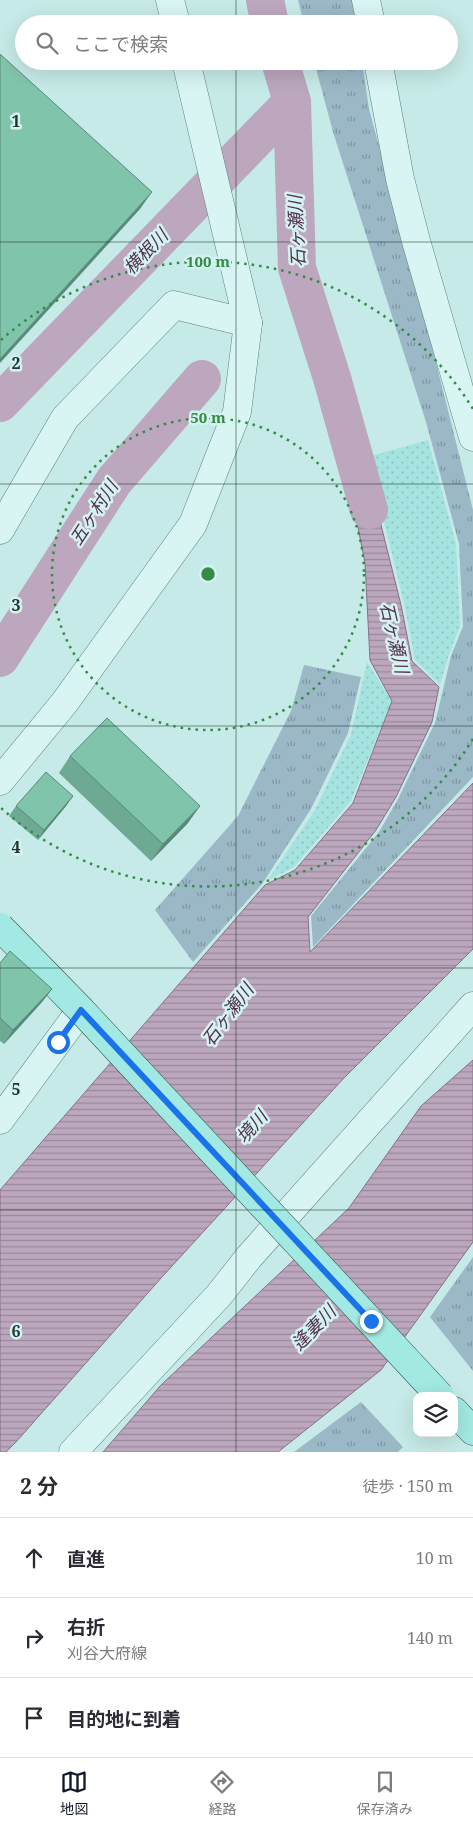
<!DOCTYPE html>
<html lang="ja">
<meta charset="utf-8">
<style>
body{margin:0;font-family:"Noto Serif","Noto Sans JP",serif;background:#f7f7f7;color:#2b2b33}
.controls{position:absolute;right:15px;bottom:15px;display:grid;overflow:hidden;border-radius:10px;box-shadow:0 5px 20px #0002}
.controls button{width:45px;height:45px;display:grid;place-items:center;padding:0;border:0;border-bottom:1px solid #e1e1e2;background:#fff;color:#2b2b33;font:25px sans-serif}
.stop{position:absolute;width:15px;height:15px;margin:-11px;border:4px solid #1a73e8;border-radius:50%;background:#fff}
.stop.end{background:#1a73e8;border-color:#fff;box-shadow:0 1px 5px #0008}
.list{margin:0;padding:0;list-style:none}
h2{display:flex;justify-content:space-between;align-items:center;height:65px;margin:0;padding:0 20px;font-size:21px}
h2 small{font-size:16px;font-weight:400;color:#7c7c81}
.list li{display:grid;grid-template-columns:32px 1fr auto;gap:15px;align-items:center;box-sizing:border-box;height:80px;padding:0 20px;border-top:1px solid #e1e1e2}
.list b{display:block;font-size:19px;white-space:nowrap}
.list p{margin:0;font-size:16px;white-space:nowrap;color:#7c7c81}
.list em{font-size:16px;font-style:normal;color:#7c7c81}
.icon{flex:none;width:28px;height:28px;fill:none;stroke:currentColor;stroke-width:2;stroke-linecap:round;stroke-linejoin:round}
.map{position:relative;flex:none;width:473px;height:1452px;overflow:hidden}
.search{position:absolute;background:#fff;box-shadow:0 5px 20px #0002;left:15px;right:15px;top:15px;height:55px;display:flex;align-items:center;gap:12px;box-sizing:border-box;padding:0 18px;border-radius:28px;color:#7c7c81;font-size:19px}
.sheet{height:305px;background:#fff}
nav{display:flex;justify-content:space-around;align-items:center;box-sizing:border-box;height:70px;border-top:1px solid #e1e1e2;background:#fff;font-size:14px;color:#7c7c81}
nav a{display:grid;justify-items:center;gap:2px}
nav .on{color:#111827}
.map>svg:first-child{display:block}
.grass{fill:url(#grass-tufts)}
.sand{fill:url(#sand-dots)}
.water{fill:url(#water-rules);stroke:#8a6e8b}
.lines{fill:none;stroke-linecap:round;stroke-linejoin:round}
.river{stroke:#bca7be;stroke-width:38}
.minor-casing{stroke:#5d837a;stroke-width:29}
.major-casing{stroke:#315147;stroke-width:29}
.minor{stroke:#d8f5f3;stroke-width:28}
.major{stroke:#a1e9e2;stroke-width:28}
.major-bridge-casing{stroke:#315147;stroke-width:29;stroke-linecap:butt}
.major-bridge{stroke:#a1e9e2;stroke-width:28}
.wall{fill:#6da993}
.shaded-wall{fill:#598978}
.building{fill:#7fc4ab;stroke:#598978}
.route{stroke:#1a73e8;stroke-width:6}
.grid{fill:none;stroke:#20352e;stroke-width:1;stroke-opacity:0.55}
.ring{fill:none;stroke:#338c46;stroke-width:2.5;stroke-dasharray:2.5 5}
.labels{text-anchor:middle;stroke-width:5;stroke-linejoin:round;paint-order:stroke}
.water-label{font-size:18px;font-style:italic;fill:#53304e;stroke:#d4f2f0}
.grid-label{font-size:16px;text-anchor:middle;font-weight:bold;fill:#20352e;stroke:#d4f2f0;stroke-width:5;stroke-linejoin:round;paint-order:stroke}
.centre{fill:#338c46;stroke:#d4f2f0;stroke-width:2.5}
.ring-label{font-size:15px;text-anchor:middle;font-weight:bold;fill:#338c46;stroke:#d4f2f0;stroke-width:5;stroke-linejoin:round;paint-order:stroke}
</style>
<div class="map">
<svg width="473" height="1452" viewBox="0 0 473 1452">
<defs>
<pattern id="grass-tufts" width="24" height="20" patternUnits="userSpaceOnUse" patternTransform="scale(1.25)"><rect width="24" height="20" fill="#9bb8c7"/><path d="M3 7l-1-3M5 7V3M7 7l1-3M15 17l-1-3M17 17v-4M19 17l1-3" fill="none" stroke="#7e96a2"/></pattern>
<pattern id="sand-dots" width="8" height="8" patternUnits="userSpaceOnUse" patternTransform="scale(1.25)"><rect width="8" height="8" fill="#a5e3e0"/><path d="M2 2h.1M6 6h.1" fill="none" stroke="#8ec3c0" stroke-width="1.8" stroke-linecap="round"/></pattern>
<pattern id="water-rules" width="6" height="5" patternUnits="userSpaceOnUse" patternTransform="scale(1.25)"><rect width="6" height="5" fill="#bca7be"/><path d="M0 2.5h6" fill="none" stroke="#98899b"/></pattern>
</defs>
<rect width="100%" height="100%" fill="#c6eae7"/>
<g class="grass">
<polygon points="298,0 352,0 356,24 304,24"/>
<polygon points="314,61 362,61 369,109 420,299 473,510 473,777 313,947 311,916 379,832 398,799 435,723 451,656 463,626 459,544 426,422 333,132"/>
<polygon points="304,665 361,677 348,733 311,809 262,884 193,962 155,910 238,816 291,711"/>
<polygon points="473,1257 473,1371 430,1317"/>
<polygon points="361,1402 403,1447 398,1452 294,1452"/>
</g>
<g class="sand">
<polygon points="428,440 456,544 460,626 449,654 440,685 415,660 404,603 368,457"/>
<polygon points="367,662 392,701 351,801 293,868 268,880 315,810 351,734"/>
</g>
<g class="water">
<polygon points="364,457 401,605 412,661 439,687 432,722 396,797 376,830 308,917 310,952 473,783 473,949 343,1079 162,1277 16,1442 6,1452 0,1452 0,1190 265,885 295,870 353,803 392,701 370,660 365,563 345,462"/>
<polygon points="473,1060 473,1242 381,1370 278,1452 103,1452 161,1385 349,1208 421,1106"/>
</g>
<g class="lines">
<g class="river">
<polyline points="265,0 270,24"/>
<polyline points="280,61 292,102 297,268 332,378 369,510"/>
<polyline points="0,403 292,102"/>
<polyline points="0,658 114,481 202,379"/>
</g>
<g class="minor-casing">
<g id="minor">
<polyline points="170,0 176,24"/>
<polyline points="366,0 371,24"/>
<polyline points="186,61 248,323"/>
<polyline points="378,61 400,179 416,241 473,437"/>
<polyline points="0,530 65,418 174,305 248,323 237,412 193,524 65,702 0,781"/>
<polyline points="0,1120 81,1010"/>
<polyline points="73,1452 219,1295 249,1257 473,1006"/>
</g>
</g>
<g class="major-casing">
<polyline id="major" points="454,1411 473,1431"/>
</g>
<use href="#minor" class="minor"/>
<use href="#major" class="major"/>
<g class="major-bridge-casing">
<polyline id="major-bridge" points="0,927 81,1010 440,1396"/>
</g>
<use href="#major-bridge" class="major-bridge"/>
</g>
<g class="wall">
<polygon points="70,756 188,823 151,861 59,773"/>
<polygon points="73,796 66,806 38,840 9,816 16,806"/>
<polygon points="0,963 52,989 42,1002 4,1044 0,1041"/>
</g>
<g class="shaded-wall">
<polygon points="152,192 140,209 0,363 0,359"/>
<polygon points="73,796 66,806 38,840 44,830"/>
<polygon points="200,806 188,823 151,861 163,844"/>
<polygon points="52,989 42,1002 4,1044 13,1030"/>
</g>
<g class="building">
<polygon points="0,54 152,192 0,359"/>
<polygon points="107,718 200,806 163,844 70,756"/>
<polygon points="46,772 73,796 44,830 16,806"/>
<polygon points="10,951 52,989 13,1030 0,1018 0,963"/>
</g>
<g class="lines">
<polyline class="route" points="58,1042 81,1010 371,1321"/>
</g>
<path class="grid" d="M236,0v24M236,61v1391M0,242h473M0,484h473M0,726h473M0,968h473M0,1210h473"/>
<g class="ring">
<circle cx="208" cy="574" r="156"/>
<path d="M473 739A312 312 0 0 1 1 808M1 340A312 312 0 0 1 473 409"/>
</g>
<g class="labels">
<g class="water-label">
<text transform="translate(297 231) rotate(-93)" y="6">石ヶ瀬川</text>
<text transform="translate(146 252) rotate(-46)" y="6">横根川</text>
<text transform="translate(94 513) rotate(-57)" y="6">五ヶ村川</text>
<text transform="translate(394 638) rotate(77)" y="6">石ヶ瀬川</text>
<text transform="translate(228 1015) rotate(-53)" y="6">石ヶ瀬川</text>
<text transform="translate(252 1127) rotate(-49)" y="6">境川</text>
<text transform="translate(314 1328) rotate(-46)" y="6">逢妻川</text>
</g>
</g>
<g class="grid-label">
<text x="16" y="127">1</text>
<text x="16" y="369">2</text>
<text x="16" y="611">3</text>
<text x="16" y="853">4</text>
<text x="16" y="1095">5</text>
<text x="16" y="1337">6</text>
</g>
<circle cx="208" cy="574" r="8" class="centre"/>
<g class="ring-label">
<text x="208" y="267">100 m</text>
<text x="208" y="423">50 m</text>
</g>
</svg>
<div class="controls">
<button><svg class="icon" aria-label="layers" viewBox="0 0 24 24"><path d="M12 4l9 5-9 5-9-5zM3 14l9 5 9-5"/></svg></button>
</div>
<div class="stop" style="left:58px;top:1042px"></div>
<div class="stop end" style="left:371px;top:1321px"></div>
<div class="search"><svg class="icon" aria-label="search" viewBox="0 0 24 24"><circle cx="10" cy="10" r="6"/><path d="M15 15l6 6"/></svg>ここで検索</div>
</div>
<section class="sheet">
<h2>2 分<small>徒歩 · 150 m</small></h2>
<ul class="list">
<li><svg class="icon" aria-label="ahead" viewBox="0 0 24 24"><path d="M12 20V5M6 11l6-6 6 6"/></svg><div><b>直進</b></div><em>10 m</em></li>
<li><svg class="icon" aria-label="right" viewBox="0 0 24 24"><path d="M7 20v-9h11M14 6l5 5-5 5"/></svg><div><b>右折</b><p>刈谷大府線</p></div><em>140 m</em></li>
<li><svg class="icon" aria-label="arrive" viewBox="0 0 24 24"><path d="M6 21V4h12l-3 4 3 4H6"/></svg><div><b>目的地に到着</b></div></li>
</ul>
</section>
<nav>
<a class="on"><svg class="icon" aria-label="map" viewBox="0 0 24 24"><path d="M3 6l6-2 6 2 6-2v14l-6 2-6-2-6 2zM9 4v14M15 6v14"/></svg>地図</a>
<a><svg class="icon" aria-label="directions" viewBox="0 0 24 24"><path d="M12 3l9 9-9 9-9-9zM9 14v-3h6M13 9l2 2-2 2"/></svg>経路</a>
<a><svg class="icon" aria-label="saved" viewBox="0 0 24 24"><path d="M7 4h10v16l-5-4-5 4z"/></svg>保存済み</a>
</nav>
